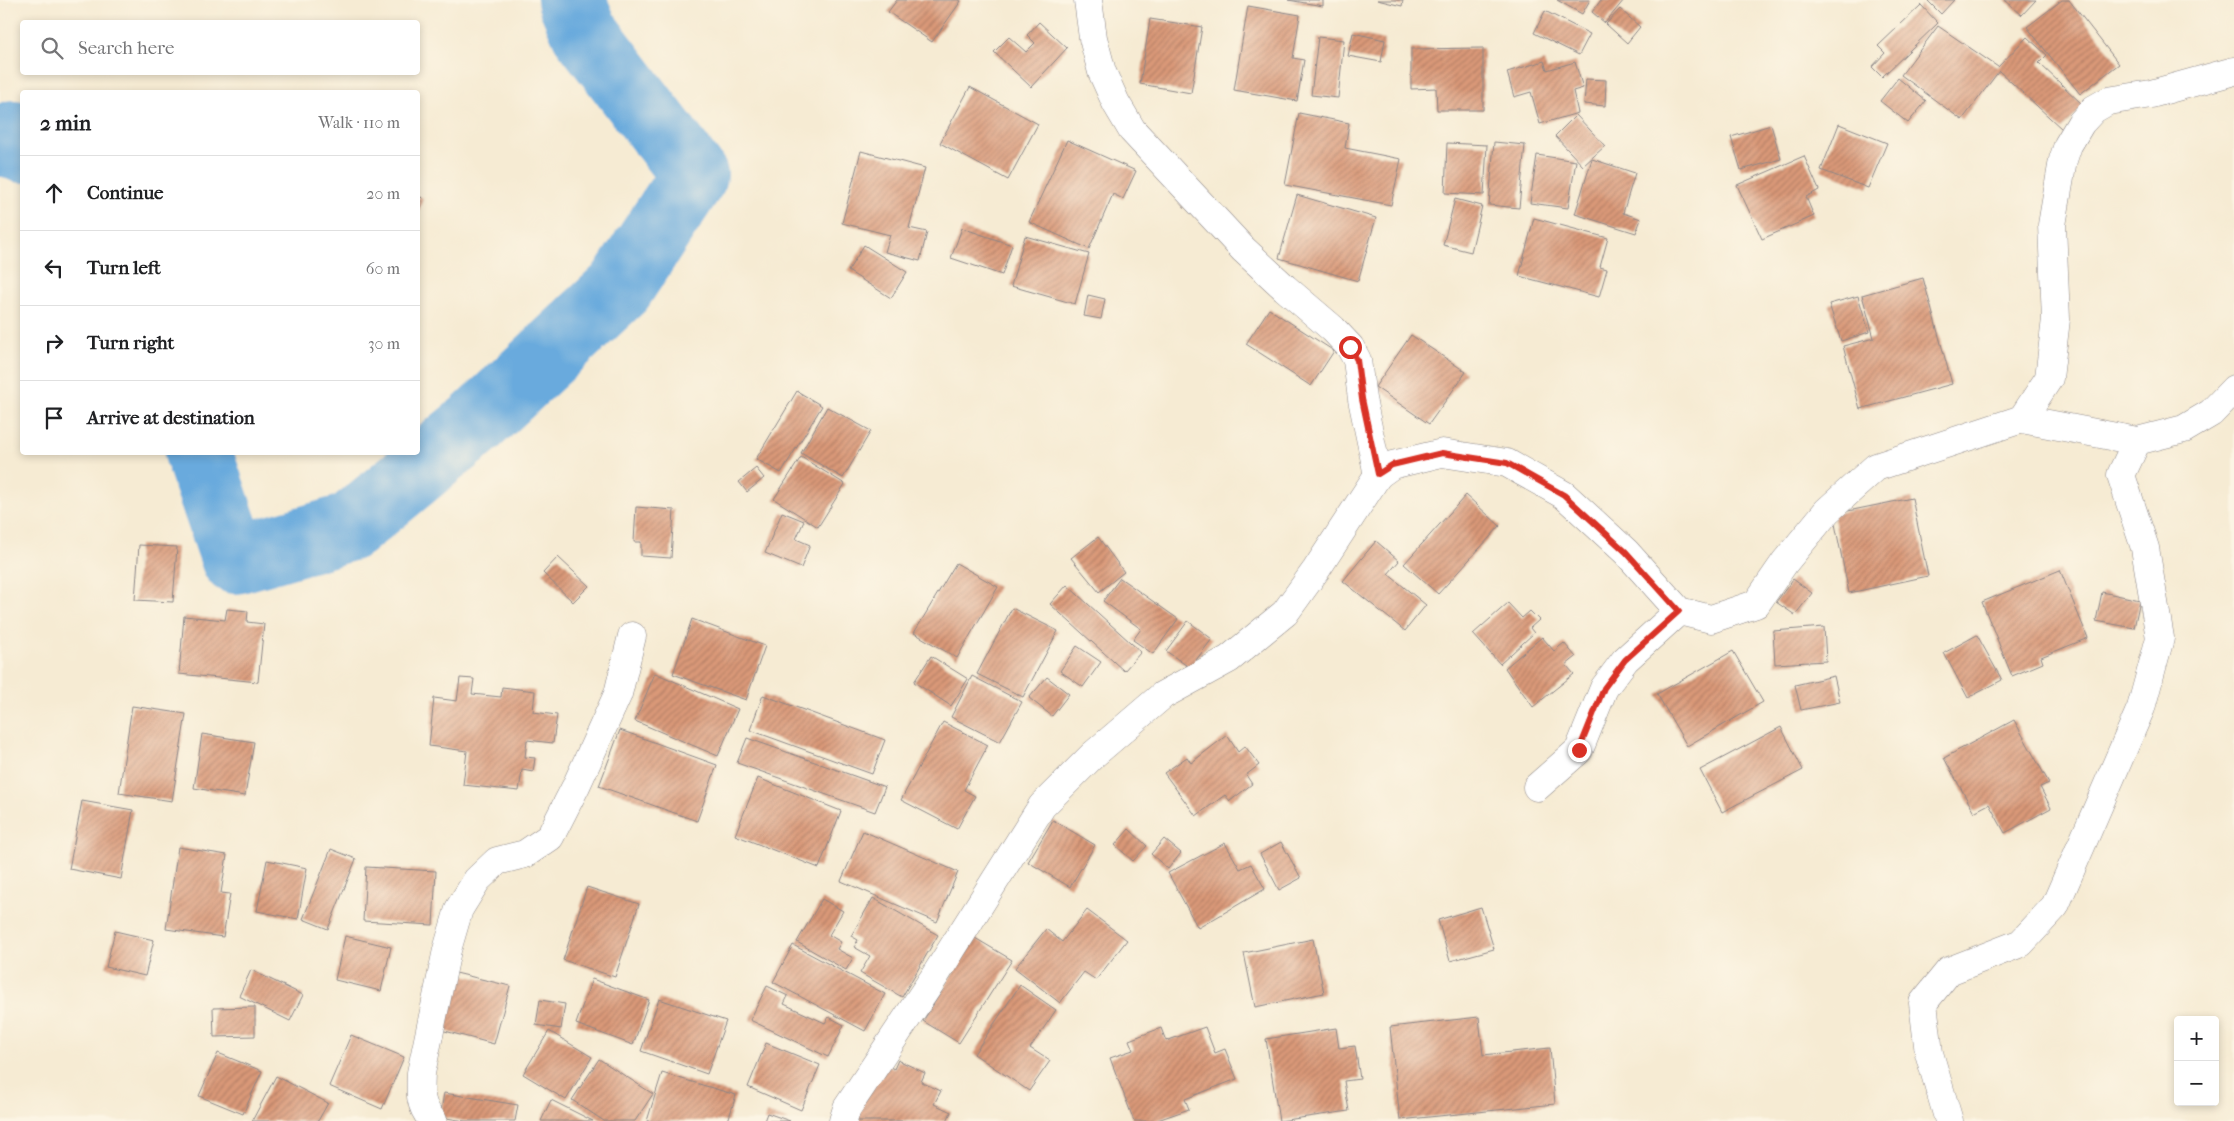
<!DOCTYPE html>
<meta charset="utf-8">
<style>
body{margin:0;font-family:"IM FELL French Canon",serif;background:#f6f6f6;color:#202124}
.controls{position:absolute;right:15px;bottom:15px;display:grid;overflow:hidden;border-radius:5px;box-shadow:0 2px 8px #0003}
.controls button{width:45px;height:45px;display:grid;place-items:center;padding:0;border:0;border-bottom:1px solid #e0e0e0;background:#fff;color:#202124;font:25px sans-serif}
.stop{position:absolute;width:15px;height:15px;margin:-11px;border:4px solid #d93025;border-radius:50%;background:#fff}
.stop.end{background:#d93025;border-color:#fff;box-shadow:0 1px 5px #0008}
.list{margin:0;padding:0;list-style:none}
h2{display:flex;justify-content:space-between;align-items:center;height:65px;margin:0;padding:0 20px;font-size:21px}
h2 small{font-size:16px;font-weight:400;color:#757577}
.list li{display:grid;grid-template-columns:32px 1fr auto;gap:15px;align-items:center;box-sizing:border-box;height:75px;padding:0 20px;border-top:1px solid #e0e0e0}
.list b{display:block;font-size:19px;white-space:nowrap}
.list em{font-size:16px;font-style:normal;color:#757577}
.icon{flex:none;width:28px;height:28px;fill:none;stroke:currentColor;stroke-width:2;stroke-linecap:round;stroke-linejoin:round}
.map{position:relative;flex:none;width:2234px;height:1121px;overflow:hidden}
.search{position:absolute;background:#fff;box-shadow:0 2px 8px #0003;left:20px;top:20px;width:400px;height:55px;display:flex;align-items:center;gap:12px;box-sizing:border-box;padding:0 18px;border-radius:5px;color:#757577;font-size:19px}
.panel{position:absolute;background:#fff;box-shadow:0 2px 8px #0003;left:20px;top:90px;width:400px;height:365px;border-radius:5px}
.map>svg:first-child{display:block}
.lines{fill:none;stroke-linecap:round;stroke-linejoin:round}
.river{stroke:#69aadd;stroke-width:68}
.building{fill:url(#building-hatch)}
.minor-casing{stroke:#8c8687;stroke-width:29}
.minor{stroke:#fff;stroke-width:28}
.route{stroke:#d93025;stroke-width:6}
</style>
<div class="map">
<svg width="2234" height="1121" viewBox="0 0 2234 1121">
<defs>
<pattern id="building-hatch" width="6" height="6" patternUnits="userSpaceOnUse" patternTransform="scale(1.25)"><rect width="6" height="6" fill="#da9978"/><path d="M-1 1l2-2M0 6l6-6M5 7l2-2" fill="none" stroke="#b07c64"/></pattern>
</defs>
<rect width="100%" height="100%" fill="#fcf5e5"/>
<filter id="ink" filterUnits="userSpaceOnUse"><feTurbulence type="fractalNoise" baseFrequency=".02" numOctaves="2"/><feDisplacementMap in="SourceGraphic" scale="10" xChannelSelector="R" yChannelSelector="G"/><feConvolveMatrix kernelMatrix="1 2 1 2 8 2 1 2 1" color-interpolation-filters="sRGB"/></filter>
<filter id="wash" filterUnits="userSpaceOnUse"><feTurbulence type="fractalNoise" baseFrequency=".0096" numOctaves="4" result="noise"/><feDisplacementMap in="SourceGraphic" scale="20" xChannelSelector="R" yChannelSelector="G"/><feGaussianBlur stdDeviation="1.12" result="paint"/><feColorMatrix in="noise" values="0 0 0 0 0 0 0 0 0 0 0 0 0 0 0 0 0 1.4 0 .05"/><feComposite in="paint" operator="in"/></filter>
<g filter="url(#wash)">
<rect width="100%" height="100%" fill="#f6ebd3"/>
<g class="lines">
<g class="river">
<polyline points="0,143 14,134 22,149"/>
<polyline points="198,452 235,560 350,527 475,424 620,288 694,175 585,32 571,0"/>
</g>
</g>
<g id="blocks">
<g class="building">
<polygon points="897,0 959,0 961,1 932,42 888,12"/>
<polygon points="1288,0 1323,0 1323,6"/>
<polygon points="1377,0 1403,0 1402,6"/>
<polygon points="1557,0 1590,0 1582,14"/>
<polygon points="1601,0 1624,0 1605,23 1592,12"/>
<polygon points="1927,0 1954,0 1941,14"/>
<polygon points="2005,0 2036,0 2022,15"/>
<polygon points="2062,0 2069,0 2119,64 2080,94 2027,27"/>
<polygon points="1921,5 1938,23 1882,77 1872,67 1885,53 1878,46"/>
<polygon points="1248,6 1300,15 1293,58 1304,60 1297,101 1234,90"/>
<polygon points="1620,9 1640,27 1627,43 1606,24"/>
<polygon points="1545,11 1590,34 1579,55 1534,33"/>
<polygon points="1150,19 1202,27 1191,93 1140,84"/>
<polygon points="1039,22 1067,48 1031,87 994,52 1009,37 1026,52 1035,43 1027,35"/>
<polygon points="1938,26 1998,67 2027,37 2047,55 2039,63 2084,106 2062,129 1999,71 1962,120 1901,75"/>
<polygon points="1353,33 1385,40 1381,62 1348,56"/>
<polygon points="1318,37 1344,40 1338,98 1311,95"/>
<polygon points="1483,48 1483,110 1437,110 1436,88 1411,89 1411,49"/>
<polygon points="1544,61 1547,70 1575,62 1583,88 1573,91 1578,113 1540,124 1531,92 1514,97 1507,72"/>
<polygon points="1898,78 1926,101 1908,123 1880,101"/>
<polygon points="1586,79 1606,80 1605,106 1584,104"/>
<polygon points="970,87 1038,124 1008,180 940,143"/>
<polygon points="1299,113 1349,123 1345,148 1401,159 1391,205 1285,185"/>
<polygon points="1576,115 1605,146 1583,166 1555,136"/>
<polygon points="1839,124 1887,143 1868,188 1821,170"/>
<polygon points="1771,125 1781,159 1741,170 1731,137"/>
<polygon points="1067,140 1136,171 1123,199 1113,194 1089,249 1029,222"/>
<polygon points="1494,142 1525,145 1519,208 1489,205"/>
<polygon points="1447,143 1487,145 1484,195 1445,193"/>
<polygon points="861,151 925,168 909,228 927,232 920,261 885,252 890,235 842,223"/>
<polygon points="1537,155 1576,161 1568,208 1530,203"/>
<polygon points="1804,156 1819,190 1806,197 1814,216 1762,239 1737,185"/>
<polygon points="1592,159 1635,173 1623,213 1641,219 1636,233 1575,214"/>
<polygon points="1297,195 1376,218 1358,281 1279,258"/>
<polygon points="418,196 423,198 418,214"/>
<polygon points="1455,199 1482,206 1471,252 1443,245"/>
<polygon points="1534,218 1608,238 1600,267 1607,269 1599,297 1519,276"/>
<polygon points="962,228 1012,245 1002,275 951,258"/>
<polygon points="1025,236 1089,254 1075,304 1011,286"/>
<polygon points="864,245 907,272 891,298 848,271"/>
<polygon points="1923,278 1952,384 1860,409 1843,346 1874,338 1862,295"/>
<polygon points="1088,295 1105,299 1101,319 1084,316"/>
<polygon points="1858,296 1869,332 1841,341 1829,304"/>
<polygon points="1269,309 1334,351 1311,386 1246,344"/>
<polygon points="1411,335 1466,372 1429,424 1375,387"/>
<polygon points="797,391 822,406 781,473 756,459"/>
<polygon points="827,407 871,431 843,478 801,453"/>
<polygon points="801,457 845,484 818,527 774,499"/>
<polygon points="756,468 764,478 747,492 739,482"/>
<polygon points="1466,495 1500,526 1438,594 1404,564"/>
<polygon points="1912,498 1928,576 1849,593 1833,514"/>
<polygon points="636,507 674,510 671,558 641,556 641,542 634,542"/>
<polygon points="782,512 804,521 796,539 810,545 801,568 765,553"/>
<polygon points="1098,537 1124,572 1099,592 1071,558"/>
<polygon points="1376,541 1399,561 1388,574 1426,605 1405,631 1343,581"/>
<polygon points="139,545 177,547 173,602 135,600"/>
<polygon points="558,557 589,586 573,602 543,573"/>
<polygon points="956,563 998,587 957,658 914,633"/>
<polygon points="2060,570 2088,638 2041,657 2043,663 2012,676 1982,602"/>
<polygon points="1120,578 1178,619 1153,654 1133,640 1141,629 1103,601"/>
<polygon points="1793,579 1812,593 1795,615 1776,602"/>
<polygon points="1067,585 1141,652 1124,671 1050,604"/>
<polygon points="2102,592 2140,600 2134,628 2096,621"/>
<polygon points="1508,603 1522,618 1530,611 1539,620 1530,628 1534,633 1500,664 1473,634"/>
<polygon points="1012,608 1058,631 1023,697 977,674"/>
<polygon points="227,609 248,611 247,622 264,624 258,682 179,674 184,616 225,620"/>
<polygon points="692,619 765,646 746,700 673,674"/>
<polygon points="1188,621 1212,639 1190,668 1166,651"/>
<polygon points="1824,627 1826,661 1775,664 1773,631"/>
<polygon points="1977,635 2002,680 1968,698 1944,653"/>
<polygon points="1542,637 1554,651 1564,643 1576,657 1566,665 1574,674 1533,707 1505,668"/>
<polygon points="1077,646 1101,662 1083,687 1060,671"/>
<polygon points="1733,651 1763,702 1687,746 1657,694"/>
<polygon points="931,656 968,679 951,706 914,682"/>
<polygon points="655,673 738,709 718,756 635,721"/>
<polygon points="972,676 1022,702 1000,742 951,717"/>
<polygon points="1834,676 1840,702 1801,710 1795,685"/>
<polygon points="1047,677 1069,694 1052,716 1029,698"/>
<polygon points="460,678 474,679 472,694 501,697 502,687 535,691 533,712 557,715 553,743 527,740 525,757 535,758 533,772 522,770 519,791 463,785 467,751 429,746 434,698 457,701"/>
<polygon points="763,695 885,740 872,774 750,730"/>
<polygon points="132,706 186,714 172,801 119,793"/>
<polygon points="2014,720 2049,783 2040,787 2051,808 2005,833 1989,804 1974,812 1944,758"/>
<polygon points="943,722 988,745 964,790 975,796 957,829 901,800"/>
<polygon points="1781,727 1803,770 1722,812 1700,770"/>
<polygon points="620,730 717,765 697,821 599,786"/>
<polygon points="202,734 254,742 245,796 194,788"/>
<polygon points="1227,735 1238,752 1245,746 1259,765 1246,775 1252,784 1230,801 1225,795 1196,816 1164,773 1187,757 1191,763"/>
<polygon points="747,738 885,787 875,812 737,763"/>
<polygon points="758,778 841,811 819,868 735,835"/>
<polygon points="82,801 133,810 121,879 69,869"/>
<polygon points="1053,820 1095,845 1070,887 1028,862"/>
<polygon points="1129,829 1147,846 1133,861 1115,845"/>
<polygon points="863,831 958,872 937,922 841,881"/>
<polygon points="1164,839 1181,853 1168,869 1151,854"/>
<polygon points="1281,842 1301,878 1279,890 1260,854"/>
<polygon points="1225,843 1240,869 1251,864 1265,889 1198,928 1168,873"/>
<polygon points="178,847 227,855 221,893 230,894 223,937 166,929"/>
<polygon points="331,849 356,859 328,929 303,919"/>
<polygon points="267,860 307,868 298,919 257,911"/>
<polygon points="366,867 436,871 433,925 363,921"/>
<polygon points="587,887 639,904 615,977 563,960"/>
<polygon points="873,898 938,935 902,997 860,973 870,956 854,947 858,940 851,936"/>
<polygon points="822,899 843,911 829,935 841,942 837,949 853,958 846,970 797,942"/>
<polygon points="1481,907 1494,949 1450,961 1438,920"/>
<polygon points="1087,910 1127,940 1096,980 1084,972 1060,1003 1015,968 1046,929 1062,942"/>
<polygon points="115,931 154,940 145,976 106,967"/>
<polygon points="345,936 391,947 381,991 335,980"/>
<polygon points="975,938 1012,960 959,1043 923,1021"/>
<polygon points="1313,939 1324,993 1255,1007 1244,953"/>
<polygon points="793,945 885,994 865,1031 773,982"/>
<polygon points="251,970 303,995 290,1021 239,996"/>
<polygon points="456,973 510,986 494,1044 441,1030"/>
<polygon points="592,979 649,1000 633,1045 576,1024"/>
<polygon points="1020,985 1056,1010 1030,1048 1050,1061 1029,1091 974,1054"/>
<polygon points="767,986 788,996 784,1004 825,1023 829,1017 844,1025 828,1057 750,1020"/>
<polygon points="659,999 726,1021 707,1074 641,1051"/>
<polygon points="540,1000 565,1004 561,1029 536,1025"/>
<polygon points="255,1007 255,1036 214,1037 213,1008"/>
<polygon points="1479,1017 1483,1055 1550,1048 1555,1104 1400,1120 1390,1027"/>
<polygon points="1205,1027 1215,1053 1225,1049 1237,1079 1185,1099 1189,1109 1155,1121 1134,1121 1110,1058 1133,1050 1129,1040 1161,1028 1166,1041"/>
<polygon points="1336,1028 1339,1048 1355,1046 1360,1079 1344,1081 1349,1111 1279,1121 1266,1039"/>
<polygon points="549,1031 592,1057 566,1100 523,1074"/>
<polygon points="351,1035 404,1057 382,1109 329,1086"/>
<polygon points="766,1043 820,1065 801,1110 748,1087"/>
<polygon points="218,1053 262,1071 243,1114 199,1096"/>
<polygon points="599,1059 653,1094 635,1121 604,1121 572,1100"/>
<polygon points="898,1060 925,1073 921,1082 941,1091 934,1104 951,1112 947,1121 851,1121 880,1062 894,1069"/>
<polygon points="662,1073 736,1095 728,1121 647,1121"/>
<polygon points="276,1076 328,1103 318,1121 252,1121"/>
<polygon points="444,1093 518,1105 515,1121 465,1121 440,1117"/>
<polygon points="551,1100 593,1121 541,1121"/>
<polygon points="767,1113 790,1121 764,1121"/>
</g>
</g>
</g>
<g filter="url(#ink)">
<use href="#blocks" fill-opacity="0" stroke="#8c8687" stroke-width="1"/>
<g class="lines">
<g class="minor-casing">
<g id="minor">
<polyline points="1088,0 1093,38 1102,72 1116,103 1132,130 1243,249 1285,288 1333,329 1350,347 1357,360 1362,399 1378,475"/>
<polyline points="2022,419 2049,378 2056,319 2052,225 2063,160 2068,145 2081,123 2094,109 2108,101 2151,94 2234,71"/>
<polyline points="1537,787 1579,750 1604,688 1625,660 1679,611"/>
<path d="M433,1121c-14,-16 -13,-28 -12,-48l26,-123 12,-41 18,-29 20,-19 28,-7 25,-17 26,-51 42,-92 14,-58"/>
<polyline points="843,1121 847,1108 933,979 1042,806 1093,755 1163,695 1229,659 1285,613 1316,570 1378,475 1392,465 1442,453 1507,463 1564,495 1626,552 1679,611 1711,619 1756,604 1785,562 1827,511 1876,467 2022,419 2137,441 2184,429 2211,413 2234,389"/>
<polyline points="1949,1121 1929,1053 1923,1003 1949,971 2021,943 2055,906 2141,708 2160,638 2145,548 2121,475 2137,441"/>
</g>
</g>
<use href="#minor" class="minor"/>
</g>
</g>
<g class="lines" filter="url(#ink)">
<polyline class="route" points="1350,347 1357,360 1362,399 1378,474 1392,465 1442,453 1507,463 1564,495 1626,552 1679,611 1625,660 1604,688 1579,750"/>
</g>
</svg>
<div class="controls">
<button>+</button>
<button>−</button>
</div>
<div class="stop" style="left:1350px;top:347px"></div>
<div class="stop end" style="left:1579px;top:750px"></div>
<div class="search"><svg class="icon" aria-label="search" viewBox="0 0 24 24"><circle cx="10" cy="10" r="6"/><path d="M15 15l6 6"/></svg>Search here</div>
<section class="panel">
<h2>2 min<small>Walk · 110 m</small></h2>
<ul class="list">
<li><svg class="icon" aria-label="ahead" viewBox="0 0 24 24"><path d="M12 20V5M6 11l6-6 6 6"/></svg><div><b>Continue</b></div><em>20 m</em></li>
<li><svg class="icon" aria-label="left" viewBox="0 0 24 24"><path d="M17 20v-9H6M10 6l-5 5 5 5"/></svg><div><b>Turn left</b></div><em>60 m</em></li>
<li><svg class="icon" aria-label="right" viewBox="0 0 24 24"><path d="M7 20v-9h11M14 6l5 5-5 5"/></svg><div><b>Turn right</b></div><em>30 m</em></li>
<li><svg class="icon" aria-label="arrive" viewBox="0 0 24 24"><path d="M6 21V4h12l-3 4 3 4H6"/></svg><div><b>Arrive at destination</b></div></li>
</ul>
</section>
</div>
